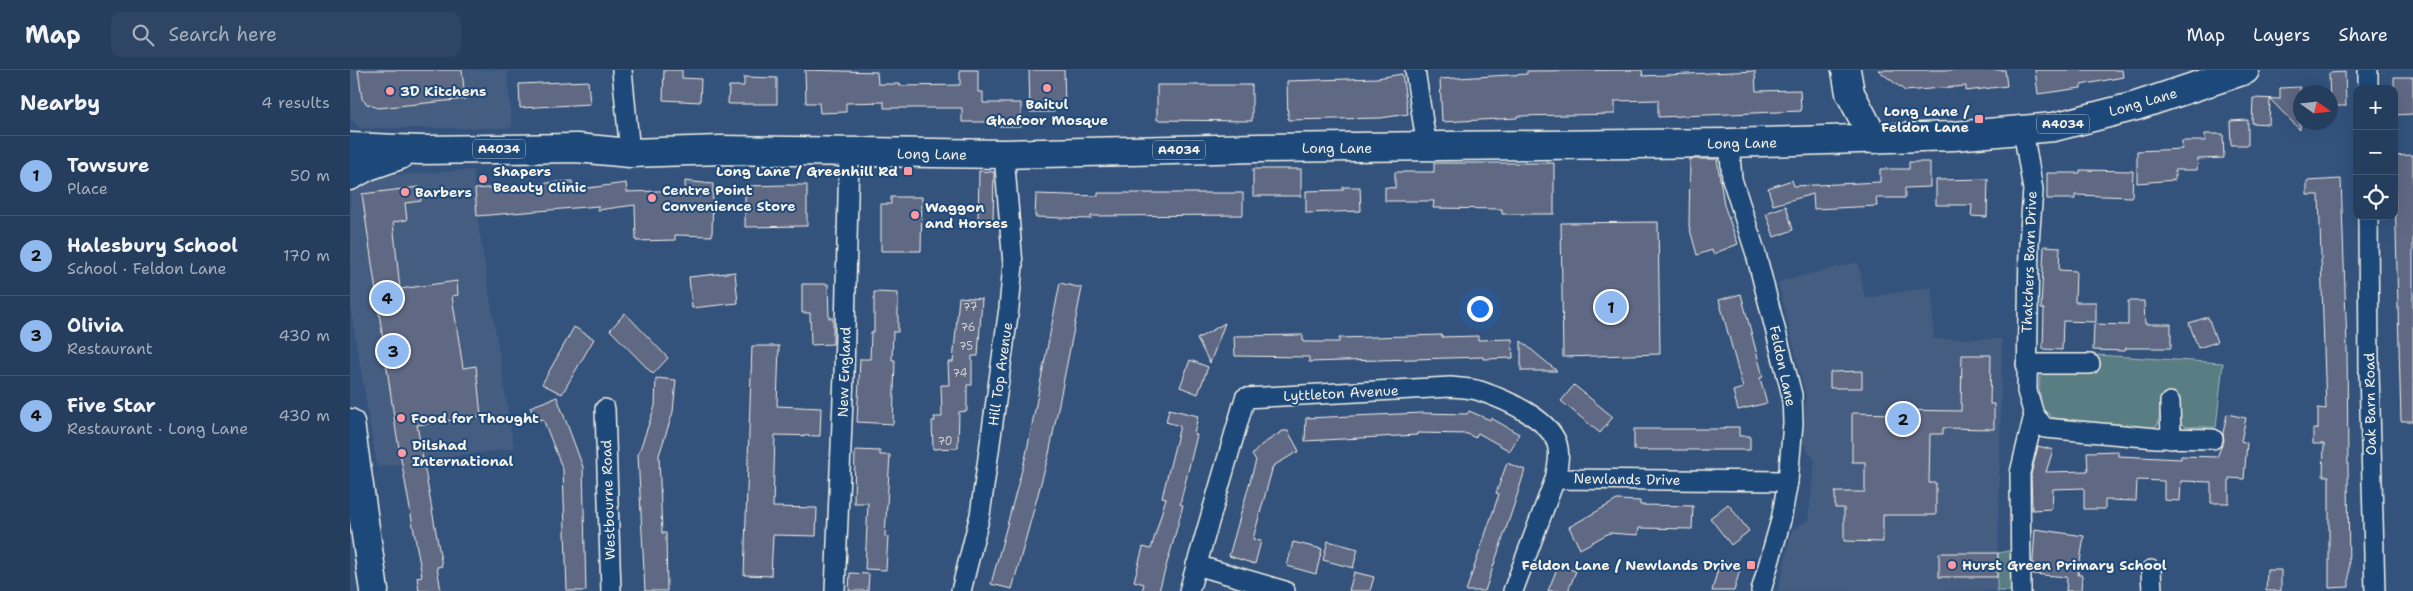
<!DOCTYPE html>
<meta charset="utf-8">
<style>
body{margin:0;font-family:"Shantell Sans",sans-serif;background:#2e4564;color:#f1f3f6}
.controls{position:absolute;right:15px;top:15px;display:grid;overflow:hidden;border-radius:10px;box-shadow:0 5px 20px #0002}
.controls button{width:45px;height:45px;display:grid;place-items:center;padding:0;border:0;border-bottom:1px solid #425773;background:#263e5e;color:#f1f3f6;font:25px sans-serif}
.compass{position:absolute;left:1943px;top:15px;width:45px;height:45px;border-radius:50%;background:#263e5e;box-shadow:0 5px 20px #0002;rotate:104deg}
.you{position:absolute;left:1129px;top:238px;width:18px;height:18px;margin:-12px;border:4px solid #fff;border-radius:50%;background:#1a73e8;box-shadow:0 0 0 8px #1a73e833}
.badge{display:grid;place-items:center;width:32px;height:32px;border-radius:50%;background:#90b9f0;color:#111;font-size:16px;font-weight:700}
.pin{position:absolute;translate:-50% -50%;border:2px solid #fff;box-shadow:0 1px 5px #0006}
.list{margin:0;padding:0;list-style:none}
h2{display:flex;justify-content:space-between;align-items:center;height:65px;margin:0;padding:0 20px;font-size:21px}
h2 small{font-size:16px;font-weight:400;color:#a4aebc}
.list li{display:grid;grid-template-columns:32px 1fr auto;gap:15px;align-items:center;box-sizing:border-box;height:80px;padding:0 20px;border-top:1px solid #425773}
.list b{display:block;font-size:19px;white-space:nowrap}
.list p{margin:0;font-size:16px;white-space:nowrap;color:#a4aebc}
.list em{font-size:16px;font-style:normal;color:#a4aebc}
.icon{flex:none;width:28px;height:28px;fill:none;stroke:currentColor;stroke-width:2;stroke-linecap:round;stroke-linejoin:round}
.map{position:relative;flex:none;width:2063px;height:521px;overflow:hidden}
header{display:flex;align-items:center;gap:30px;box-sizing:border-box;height:70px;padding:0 25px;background:#263e5e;border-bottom:1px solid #425773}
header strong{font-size:24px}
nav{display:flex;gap:28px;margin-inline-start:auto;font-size:18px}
.search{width:350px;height:45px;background:#2e4564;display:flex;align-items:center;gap:12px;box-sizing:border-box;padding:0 18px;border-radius:10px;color:#a4aebc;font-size:19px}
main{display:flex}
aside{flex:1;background:#263e5e}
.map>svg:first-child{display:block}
.built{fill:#455d81}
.green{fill:#597d83;stroke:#a6b7b6}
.building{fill:#616984;stroke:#f4f1e8}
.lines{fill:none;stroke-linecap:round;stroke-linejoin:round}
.street-casing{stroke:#f4f1e8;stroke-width:22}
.secondary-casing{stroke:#f4f1e8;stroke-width:31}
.primary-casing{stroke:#f4f1e8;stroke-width:31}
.highway-casing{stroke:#f4f1e8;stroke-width:31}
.street{stroke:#1f4a7a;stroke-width:19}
.secondary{stroke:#1f4a7a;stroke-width:28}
.primary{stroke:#1f4a7a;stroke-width:28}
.highway{stroke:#1f4a7a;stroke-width:28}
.poi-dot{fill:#ff9aa2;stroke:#1f4a7a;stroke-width:2}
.labels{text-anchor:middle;stroke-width:4;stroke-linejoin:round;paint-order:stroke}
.number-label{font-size:11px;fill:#cfcfcf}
.shield{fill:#1f4a7a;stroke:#b4bfc7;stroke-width:1}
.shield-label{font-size:12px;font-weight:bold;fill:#f4f1e8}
.poi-label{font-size:14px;font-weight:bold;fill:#f4f1e8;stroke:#1f4a7a;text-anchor:start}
.street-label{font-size:14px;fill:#f4f1e8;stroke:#1f4a7a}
</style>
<header>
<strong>Map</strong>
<div class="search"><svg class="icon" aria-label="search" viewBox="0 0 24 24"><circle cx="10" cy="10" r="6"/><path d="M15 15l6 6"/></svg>Search here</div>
<nav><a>Map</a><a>Layers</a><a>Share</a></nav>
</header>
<main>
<aside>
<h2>Nearby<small>4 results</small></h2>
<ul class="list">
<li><span class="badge">1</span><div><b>Towsure</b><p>Place</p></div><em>50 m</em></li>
<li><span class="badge">2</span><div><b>Halesbury School</b><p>School · Feldon Lane</p></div><em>170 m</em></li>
<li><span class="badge">3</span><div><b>Olivia</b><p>Restaurant</p></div><em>430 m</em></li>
<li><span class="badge">4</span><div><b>Five Star</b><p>Restaurant · Long Lane</p></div><em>430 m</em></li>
</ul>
</aside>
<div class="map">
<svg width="2063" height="521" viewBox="0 0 2063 521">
<rect width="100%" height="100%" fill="#33537d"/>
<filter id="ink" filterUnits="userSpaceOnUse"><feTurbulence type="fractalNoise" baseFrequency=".02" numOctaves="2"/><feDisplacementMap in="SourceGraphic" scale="10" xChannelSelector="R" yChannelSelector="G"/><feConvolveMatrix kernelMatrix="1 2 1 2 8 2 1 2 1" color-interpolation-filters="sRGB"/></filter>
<g filter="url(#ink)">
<g class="built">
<polygon points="0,0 157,0 162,58 10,58 0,49"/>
<polygon points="123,100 127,146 164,378 27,397 0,236 0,124 26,106"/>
<polygon points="1508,192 1515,228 1582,217 1583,269 1652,269 1647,521 1428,521 1442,460 1458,450 1465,391 1453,373 1456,326 1428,212"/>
</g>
<g class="green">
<polygon points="1747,285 1873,293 1866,357 1836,357 1829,352 1828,329 1812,327 1808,355 1798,360 1704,348 1692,339 1689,318 1690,304 1746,299"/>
<polygon points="1663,480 1664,521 1647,521 1648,483"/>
</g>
<g class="building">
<polygon points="8,0 112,0 115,29 28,38 17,34 12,29"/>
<polygon points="314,0 332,0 332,8 351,9 350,32 313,30"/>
<polygon points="455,0 527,2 528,14 550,14 550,16 610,15 610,0 628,0 628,22 633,22 633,33 671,33 671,56 649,56 649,52 612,52 612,38 534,38 534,32 496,33 496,42 470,43 469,33 456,33"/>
<polygon points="679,0 714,0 715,37 704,37 704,42 680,42"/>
<polygon points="1292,0 1293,6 1405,1 1406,21 1450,20 1451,41 1308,47 1308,30 1265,31 1265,44 1167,46 1167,48 1092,52 1090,9 1177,4 1177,1"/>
<polygon points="1528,0 1655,0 1657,16 1616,21 1616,16 1555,21"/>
<polygon points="1685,0 1772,0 1773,7 1731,15 1731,18 1688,24"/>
<polygon points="1995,2 1996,36 1980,36 1979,3"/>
<polygon points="1052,4 1058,44 1031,48 938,50 937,11 1027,8"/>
<polygon points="394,7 427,8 427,34 378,34 379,16 394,16"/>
<polygon points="2044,7 2063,7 2063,44 2044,45"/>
<polygon points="238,11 240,34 170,38 169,14"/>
<polygon points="807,15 902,15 902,51 807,50"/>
<polygon points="1950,17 1950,60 1920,29 1919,54 1902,53 1903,28 1930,29 1930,18"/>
<polygon points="1898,50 1898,75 1881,75 1880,51"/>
<polygon points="1855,64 1873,64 1874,88 1848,89 1847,100 1825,100 1825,110 1787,113 1787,81 1832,79 1832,71 1855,71"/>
<polygon points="2063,85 2063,351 2051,351 2044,86"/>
<polygon points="1340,89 1367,89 1374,135 1388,174 1363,184 1362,180 1347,185 1339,156"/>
<polygon points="1559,92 1580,92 1580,117 1555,118 1555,128 1526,128 1527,136 1464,139 1463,124 1423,135 1418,118 1442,110 1444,116 1530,112 1530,99 1559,99"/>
<polygon points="1084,93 1204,93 1204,144 1152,144 1152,139 1083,138 1084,131 1035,131 1035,117 1045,118 1045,102 1084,102"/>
<rect x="903" y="99" width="48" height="27"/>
<polygon points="1730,100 1783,101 1782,127 1725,125 1725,129 1697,129 1697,103 1730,103"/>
<polygon points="629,101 644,102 643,152 628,151"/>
<polygon points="1638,109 1637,147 1621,146 1622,135 1586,135 1586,110"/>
<polygon points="1991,109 1997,276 1999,517 1979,518 1979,406 1973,406 1974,374 1963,374 1963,359 1968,359 1968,338 1976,339 1969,125 1957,125 1957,111"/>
<polygon points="222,111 223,120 276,113 277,122 335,120 335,111 363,114 362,166 325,165 325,170 286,171 285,135 248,140 248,136 127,146 125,119"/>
<polygon points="439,115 457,115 457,156 395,157 395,116"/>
<polygon points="69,117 71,131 55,133 57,150 43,152 50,219 107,211 108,225 102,226 113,298 126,296 131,346 67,355 92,496 87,497 91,521 69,521 67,507 72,506 46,361 12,124"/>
<polygon points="993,117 1010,117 1011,141 956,143 956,121 993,120"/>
<polygon points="748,123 893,123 893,145 741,146 741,149 685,147 686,124 748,126"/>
<polygon points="541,127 572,127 571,181 531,181 531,134 541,134"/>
<polygon points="1436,136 1443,160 1424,167 1416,143"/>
<polygon points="1308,152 1310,284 1213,287 1211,153"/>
<polygon points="1694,176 1710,177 1709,200 1726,201 1725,232 1746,232 1746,252 1713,251 1712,280 1693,279 1694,239 1691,239"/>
<polygon points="385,202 388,233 342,238 339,207"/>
<polygon points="710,213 732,218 699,384 662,519 641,514 676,385"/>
<polygon points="452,214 478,214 479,248 483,248 483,274 461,275 460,243 452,243"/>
<polygon points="524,222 548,223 548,262 543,262 542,290 545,290 543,354 507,352 510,289 520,289 521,262 524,262"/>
<polygon points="1391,224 1413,307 1410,308 1417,333 1388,340 1383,321 1393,318 1369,230"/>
<polygon points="609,227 632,229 628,286 622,286 622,315 617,315 617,341 609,342 608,378 583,379 582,351 585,351 584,347 592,347 591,315 599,315 598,292 603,292"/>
<polygon points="1778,231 1794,231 1795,254 1821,254 1821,278 1776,278 1775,281 1743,280 1744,254 1778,255"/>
<polygon points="275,243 318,288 303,304 260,260"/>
<polygon points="1858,247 1867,272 1848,278 1839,253"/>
<polygon points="875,253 860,293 847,269"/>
<polygon points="224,257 244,269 212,324 192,314"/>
<polygon points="953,265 953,272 989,272 989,268 1092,265 1092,267 1128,266 1128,270 1162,269 1163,288 1133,289 1133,287 959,292 959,287 885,286 884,266"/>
<polygon points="1171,271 1207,301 1171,301"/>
<polygon points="402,276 429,276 427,336 471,338 470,366 425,365 423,437 467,438 466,466 423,465 421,506 394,505"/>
<polygon points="1612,285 1641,285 1640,334 1644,334 1644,359 1593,358 1593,364 1580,364 1579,413 1586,413 1586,445 1533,445 1533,472 1494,471 1494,438 1485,438 1485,422 1515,422 1515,392 1502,392 1502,343 1546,344 1546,340 1611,341"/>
<polygon points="840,290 858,297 848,324 830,317"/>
<polygon points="1512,301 1512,318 1480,318 1480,302"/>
<polygon points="306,308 326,310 323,342 309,385 312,463 316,463 317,521 295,521 288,385 305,336"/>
<polygon points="1224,315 1263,347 1250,363 1211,331"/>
<polygon points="207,327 233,397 236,521 217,521 213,400 193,349 186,351 180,337"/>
<polygon points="819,339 848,346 844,364 847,365 830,434 833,435 824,469 809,521 792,521 794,514 784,511 793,477 801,479 816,428 812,427 830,356 816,352"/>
<polygon points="1119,341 1140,350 1141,348 1169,364 1160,381 1128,363 1125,368 1118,364 1067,363 1067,365 955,371 956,348 1072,343 1117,344"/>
<polygon points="1877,344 1896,348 1891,371 1897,373 1894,409 1879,408 1879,433 1861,433 1861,412 1831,411 1830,431 1814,430 1814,411 1787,410 1786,431 1755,430 1755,439 1734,439 1734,418 1703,419 1702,439 1682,440 1681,404 1688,376 1703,380 1696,402 1738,401 1737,382 1768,381 1768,386 1831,389 1831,386 1867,387 1874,370 1873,363"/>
<polygon points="1375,357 1389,357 1389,366 1400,366 1400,380 1284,380 1284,359 1375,359"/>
<polygon points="933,361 938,361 949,381 923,396 903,469 911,471 905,494 879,486 906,390 902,385 911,375"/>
<polygon points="505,380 530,381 530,385 540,385 535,466 538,467 536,500 515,499 518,433 504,433"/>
<polygon points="1157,393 1175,400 1164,435 1135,521 1116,521 1149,424 1146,423"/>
<polygon points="1267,430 1290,431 1290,435 1343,436 1342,459 1289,458 1288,465 1259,463 1230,479 1219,457"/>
<polygon points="1378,434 1399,461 1381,475 1360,448"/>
<polygon points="1685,459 1734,466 1728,505 1732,505 1731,521 1716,521 1717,507 1682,504"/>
<polygon points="978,471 1008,479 1003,498 973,490"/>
<polygon points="943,472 972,479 966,504 937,496"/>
<polygon points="1589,483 1648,483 1647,507 1589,507"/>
<polygon points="1370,491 1391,496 1384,521 1362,521"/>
<polygon points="1208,496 1226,501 1218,521 1198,521"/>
<polygon points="1917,500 1931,500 1931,521 1916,521"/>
<polygon points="1004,502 1024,507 1020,521 999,521"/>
<polygon points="500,503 519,504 518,521 499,521"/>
</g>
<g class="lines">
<g class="street-casing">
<g id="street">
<polyline points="272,0 280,83"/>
<polyline points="1065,0 1077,78"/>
<polyline points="2018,0 2018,19"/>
<polyline points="1673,60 1683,120 1679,173 1677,321 1684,345 1695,358 1806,368 1863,369"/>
<polyline points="1379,73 1382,109 1406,184 1442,325 1443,353 1438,411 1431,450 1411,521"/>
<polyline points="2018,146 2019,302 2025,521"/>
<polyline points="1676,294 1740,294"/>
<polyline points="1820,332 1821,369"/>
<polyline points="255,339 261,521"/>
<polyline points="846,495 935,521"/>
<polyline points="1801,500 1802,521"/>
<polyline points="485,521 494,305 499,83"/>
<polyline points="611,521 630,445 659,238 663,195 654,84"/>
<path d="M839,521l56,-193 205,-11c10,1 21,1 30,4 24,8 74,29 78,57 2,10 -1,21 -3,31"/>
<polyline points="1163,521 1205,409 1438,411"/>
<polyline points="1671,521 1670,403 1684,345"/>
</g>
</g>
<g class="secondary-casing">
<polyline id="secondary" points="1496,0 1500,23 1524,69"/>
</g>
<g class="primary-casing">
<g id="primary">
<polyline points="0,77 71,80 227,78 280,83 371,80 654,84 908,78 1379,73 1604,66 1704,57 1786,36 1895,0"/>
<polyline points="0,106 18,96 50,85"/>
</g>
</g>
<g class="highway-casing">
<polyline id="highway" points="0,353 24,521"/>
</g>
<use href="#street" class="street"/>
<use href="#secondary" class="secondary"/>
<use href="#primary" class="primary"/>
<use href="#highway" class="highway"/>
</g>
</g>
<g class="poi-dot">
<circle cx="697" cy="18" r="5"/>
<circle cx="40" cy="21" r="5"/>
<rect x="1624" y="44" width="10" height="10" rx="2.5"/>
<rect x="553" y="96" width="10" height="10" rx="2.5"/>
<circle cx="133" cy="109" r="5"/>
<circle cx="55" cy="122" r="5"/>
<circle cx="302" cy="128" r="5"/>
<circle cx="565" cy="145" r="5"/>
<circle cx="51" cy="348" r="5"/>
<circle cx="52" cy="383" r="5"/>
<rect x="1396" y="490" width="10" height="10" rx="2.5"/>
<circle cx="1602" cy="495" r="5"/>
</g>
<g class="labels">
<g class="number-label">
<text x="620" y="241">77</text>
<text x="618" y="261">76</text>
<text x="616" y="280">75</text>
<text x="610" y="307">74</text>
<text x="595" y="375">70</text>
</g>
<g class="shield">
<rect x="1687" y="44.5" width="52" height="19" rx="4"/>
<rect x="123" y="69.5" width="52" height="19" rx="4"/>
<rect x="803" y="70.5" width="52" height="19" rx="4"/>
</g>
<g class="shield-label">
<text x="1713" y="58">A4034</text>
<text x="149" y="83">A4034</text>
<text x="829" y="84">A4034</text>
</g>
<g class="poi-label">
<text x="50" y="26">3D Kitchens</text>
<text x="697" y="39" text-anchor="middle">Baitul<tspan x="697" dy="16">Ghafoor Mosque</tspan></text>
<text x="1619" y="46" text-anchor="end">Long Lane /<tspan x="1619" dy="16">Feldon Lane</tspan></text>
<text x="143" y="106">Shapers<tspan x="143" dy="16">Beauty Clinic</tspan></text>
<text x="548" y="106" text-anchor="end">Long Lane / Greenhill Rd</text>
<text x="312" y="125">Centre Point<tspan x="312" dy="16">Convenience Store</tspan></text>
<text x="65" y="127">Barbers</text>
<text x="575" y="142">Waggon<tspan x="575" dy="16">and Horses</tspan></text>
<text x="61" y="353">Food for Thought</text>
<text x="62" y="380">Dilshad<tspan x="62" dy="16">International</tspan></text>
<text x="1391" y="500" text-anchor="end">Feldon Lane / Newlands Drive</text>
<text x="1612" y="500">Hurst Green Primary School</text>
</g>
<g class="street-label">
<text transform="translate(1793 32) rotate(-16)" y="5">Long Lane</text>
<text transform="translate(1392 73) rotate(-1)" y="5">Long Lane</text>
<text x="987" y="83">Long Lane</text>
<text transform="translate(582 84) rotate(1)" y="5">Long Lane</text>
<text transform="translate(1679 192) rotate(-88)" y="5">Thatchers Barn Drive</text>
<text transform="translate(1433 296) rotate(78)" y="5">Feldon Lane</text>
<text transform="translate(494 302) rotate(-88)" y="5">New England</text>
<text transform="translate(650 304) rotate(-82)" y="5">Hill Top Avenue</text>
<text transform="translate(991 323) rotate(-3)" y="5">Lyttleton Avenue</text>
<text transform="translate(2020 334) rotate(-91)" y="5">Oak Barn Road</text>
<text transform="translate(1277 409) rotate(1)" y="5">Newlands Drive</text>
<text transform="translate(258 430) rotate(-92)" y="5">Westbourne Road</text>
</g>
</g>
</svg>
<div class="controls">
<button>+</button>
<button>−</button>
<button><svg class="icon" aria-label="locate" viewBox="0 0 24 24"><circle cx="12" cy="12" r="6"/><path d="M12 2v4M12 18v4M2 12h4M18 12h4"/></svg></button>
</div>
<svg class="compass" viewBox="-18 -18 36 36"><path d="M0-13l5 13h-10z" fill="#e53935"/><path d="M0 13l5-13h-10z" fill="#a4aebc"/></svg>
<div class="you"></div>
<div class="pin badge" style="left:1261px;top:237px">1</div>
<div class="pin badge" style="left:1553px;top:349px">2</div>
<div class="pin badge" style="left:43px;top:281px">3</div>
<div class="pin badge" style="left:37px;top:228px">4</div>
</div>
</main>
